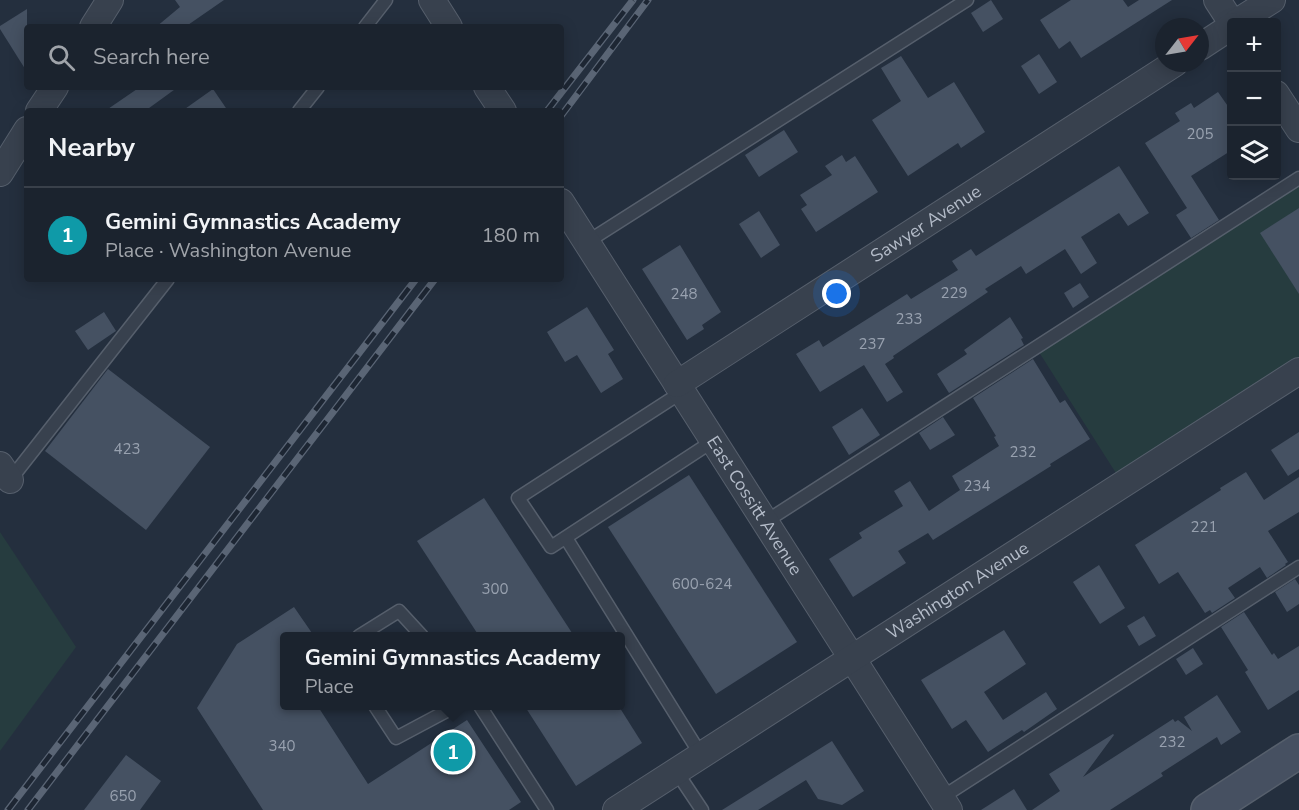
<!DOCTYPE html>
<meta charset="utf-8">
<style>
body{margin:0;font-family:"Nunito Sans",sans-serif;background:#242b36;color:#f1f3f6}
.controls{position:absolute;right:18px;top:18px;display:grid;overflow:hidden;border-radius:6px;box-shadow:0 3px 15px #0003}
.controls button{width:54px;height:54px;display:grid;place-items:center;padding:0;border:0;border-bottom:2px solid #39404a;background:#1b232e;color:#f1f3f6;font:30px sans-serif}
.compass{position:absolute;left:1155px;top:18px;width:54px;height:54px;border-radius:50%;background:#1b232e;box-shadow:0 3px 15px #0003;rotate:59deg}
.you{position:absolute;left:837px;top:294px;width:21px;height:21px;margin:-15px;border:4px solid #fff;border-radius:50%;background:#1a73e8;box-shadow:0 0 0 9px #1a73e833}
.badge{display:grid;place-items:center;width:39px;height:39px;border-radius:50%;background:#8ab4f8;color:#fff;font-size:20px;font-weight:700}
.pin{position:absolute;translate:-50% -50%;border:3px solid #fff;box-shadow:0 2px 6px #0006}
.popup{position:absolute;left:280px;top:632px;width:345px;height:78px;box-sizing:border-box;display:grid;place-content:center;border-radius:6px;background:#1b232e;filter:drop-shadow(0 2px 4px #0005);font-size:20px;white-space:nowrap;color:#a0a4aa}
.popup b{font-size:22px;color:#f1f3f6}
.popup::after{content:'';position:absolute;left:50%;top:100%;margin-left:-12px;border:12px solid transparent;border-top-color:#1b232e}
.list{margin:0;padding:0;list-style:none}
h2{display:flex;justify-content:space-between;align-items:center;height:78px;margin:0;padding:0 24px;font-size:26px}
h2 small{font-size:20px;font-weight:400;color:#a0a4aa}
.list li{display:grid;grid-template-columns:39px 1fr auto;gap:18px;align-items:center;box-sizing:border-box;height:96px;padding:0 24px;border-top:2px solid #39404a}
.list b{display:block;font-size:22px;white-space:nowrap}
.list p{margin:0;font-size:20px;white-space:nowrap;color:#a0a4aa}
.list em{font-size:20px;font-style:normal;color:#a0a4aa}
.icon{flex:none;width:33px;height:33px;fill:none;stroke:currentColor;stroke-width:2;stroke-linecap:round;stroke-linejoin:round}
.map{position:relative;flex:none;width:1299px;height:810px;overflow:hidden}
.search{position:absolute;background:#1b232e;box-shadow:0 3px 15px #0003;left:24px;top:24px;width:540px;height:66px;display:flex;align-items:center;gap:15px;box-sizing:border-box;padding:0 21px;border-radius:6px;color:#a0a4aa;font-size:22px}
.panel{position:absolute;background:#1b232e;box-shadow:0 3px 15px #0003;left:24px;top:108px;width:540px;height:174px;border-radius:6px}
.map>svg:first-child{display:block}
.green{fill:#263c3f}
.building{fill:#455162}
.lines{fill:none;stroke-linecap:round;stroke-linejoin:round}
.service-casing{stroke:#565f6c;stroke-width:15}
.minor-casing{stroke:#565f6c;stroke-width:28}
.secondary-casing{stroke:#565f6c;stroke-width:36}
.service{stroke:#38414e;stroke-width:12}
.minor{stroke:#38414e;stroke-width:26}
.secondary{stroke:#465061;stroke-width:33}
.rail-casing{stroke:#5a6575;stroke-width:7}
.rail{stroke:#1d2633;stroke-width:4.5;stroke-dasharray:14;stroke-linecap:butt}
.labels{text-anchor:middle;stroke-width:5;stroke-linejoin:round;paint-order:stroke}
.number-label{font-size:15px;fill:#98a1af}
.street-label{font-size:18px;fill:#b4bcc9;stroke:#1d2633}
</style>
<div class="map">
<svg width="1299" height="810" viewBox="0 0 1299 810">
<rect width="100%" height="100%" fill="#242f3e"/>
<g class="green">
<polygon points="1299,181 1299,366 1121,481 1037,349"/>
<polygon points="0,532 76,647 0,751"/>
</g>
<g class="building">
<polygon points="175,0 224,0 185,27 156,27 180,7"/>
<polygon points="991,0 1003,19 983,32 971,13"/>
<polygon points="1071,0 1123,0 1128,7 1139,0 1172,0 1081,58 1070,41 1059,49 1040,20"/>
<polygon points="27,9 27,72 0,29 0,26"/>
<polygon points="1039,54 1057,82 1039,94 1021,66"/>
<polygon points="901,56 928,98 954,82 985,132 961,148 958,143 908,176 872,120 901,101 881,68"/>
<polygon points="140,87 178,87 145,111 105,111"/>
<polygon points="213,89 228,111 182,111"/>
<polygon points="1218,92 1232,112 1232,150 1191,176 1219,220 1191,238 1176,215 1187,208 1145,143 1180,121 1175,113 1191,103 1194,108"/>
<polygon points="784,130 798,152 759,177 745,155"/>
<polygon points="842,155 846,162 855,156 878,192 816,232 801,209 807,205 800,195 832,175 825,166"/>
<polygon points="1119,166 1149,213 1128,226 1119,213 1081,237 1097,263 1081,274 1065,249 1026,274 1021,266 985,289 988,292 893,356 894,358 885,364 903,392 887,402 864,365 820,392 796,354 819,340 823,347 907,294 911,299 958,270 952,261 963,254 971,249 976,256"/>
<polygon points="1299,208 1299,294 1260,233"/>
<polygon points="759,211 780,245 761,258 739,224"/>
<polygon points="680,245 721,312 702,325 704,329 687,340 642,269"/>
<polygon points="1080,283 1089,297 1073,308 1064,293"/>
<polygon points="587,307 614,350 608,354 623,379 601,393 577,355 565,362 547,332"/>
<polygon points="104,312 116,331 88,350 75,331"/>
<polygon points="1010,317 1023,338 1021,339 1024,345 949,393 937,374 967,354 964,350"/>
<polygon points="1033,359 1060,403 1065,400 1090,439 1050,464 1051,466 933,540 928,533 898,551 906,563 853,597 829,559 862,538 859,533 903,506 894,491 910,481 929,511 960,490 952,476 999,446 994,437 996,436 973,398"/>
<polygon points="108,369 210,447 146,530 45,451"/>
<polygon points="862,408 880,435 849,455 832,427"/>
<polygon points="943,417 955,435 930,450 919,433"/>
<polygon points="1299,432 1299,469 1288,476 1271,450"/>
<polygon points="1246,472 1264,500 1299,477 1299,512 1268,531 1288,562 1285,564 1286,565 1267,578 1260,567 1228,588 1235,598 1212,613 1210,610 1205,613 1178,572 1159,584 1135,545 1221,490 1220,488"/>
<polygon points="689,475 797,642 716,694 608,527"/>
<polygon points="484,498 574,636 479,636 417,541"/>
<polygon points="1099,565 1125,608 1100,624 1073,582"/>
<polygon points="1295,579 1299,585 1299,604 1287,612 1275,592"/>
<polygon points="294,607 314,636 285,636 285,705 317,705 368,784 467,720 521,802 509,810 263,810 197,708 237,644"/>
<polygon points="1244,612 1272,655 1274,653 1278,659 1299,646 1299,690 1268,710 1245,672 1248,670 1221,627"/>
<polygon points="1144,616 1156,636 1139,646 1127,626"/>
<polygon points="1004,630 1026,664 984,692 1003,720 1046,692 1057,709 1024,732 1022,730 988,752 966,720 952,729 921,680"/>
<polygon points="1193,648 1203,664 1186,675 1176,659"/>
<polygon points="1217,695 1241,732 1221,745 1217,737 1161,773 1163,776 1110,810 1032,810 1060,791 1049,774 1113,734 1114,735 1083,777 1173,719 1175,722 1178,720 1192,731 1184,717"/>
<polygon points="524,705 618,705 642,743 576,786"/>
<polygon points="832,741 864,791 842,805 818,799 806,780 758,810 722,810"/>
<polygon points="126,755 161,781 140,810 84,810"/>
<polygon points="1014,789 1027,810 981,810"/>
</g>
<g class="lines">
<g class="service-casing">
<g id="service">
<polyline points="365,27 386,0"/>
<polyline points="299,111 318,87"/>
<polyline points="587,242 967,0"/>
<polyline points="682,392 518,498 551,547 713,441"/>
<polyline points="10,480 168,279"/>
<polyline points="765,522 1299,178"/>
<polyline points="566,538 701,755"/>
<polyline points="359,636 399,611 422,636"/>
<polyline points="375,706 396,738 456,706"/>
<polyline points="480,706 547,810"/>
<polyline points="676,771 702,810"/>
<polyline points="941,798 1299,567"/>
</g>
</g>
<g class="minor-casing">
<g id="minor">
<polyline points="432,0 449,27"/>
<polyline points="1217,0 1232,23"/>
<polyline points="1237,22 1272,0"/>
<polyline points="93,27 110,0"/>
<polyline points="1200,47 1232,26"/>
<polyline points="487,87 503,111"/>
<polyline points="1276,94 1299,129"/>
<polyline points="39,111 55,87"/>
<polyline points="0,173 27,130"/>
<path id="s1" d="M561,202l388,608"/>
<path id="s2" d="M677,384l498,-321"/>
<polyline points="0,465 10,480"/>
<path id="s3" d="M616,810l683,-439"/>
</g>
</g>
<g class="secondary-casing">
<polyline id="secondary" points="1208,810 1299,751"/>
</g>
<use href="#service" class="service"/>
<use href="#minor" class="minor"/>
<use href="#secondary" class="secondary"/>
<g class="rail-casing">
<g id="rail">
<polyline points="547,111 633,0"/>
<polyline points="561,116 648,0"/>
<polyline points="8,810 416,279"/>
<polyline points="28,810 435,279"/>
</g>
</g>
<use href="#rail" class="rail"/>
</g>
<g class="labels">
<g class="number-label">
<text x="1200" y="139">205</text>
<text x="954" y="298">229</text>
<text x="684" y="299">248</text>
<text x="909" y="324">233</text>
<text x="872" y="349">237</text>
<text x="127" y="454">423</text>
<text x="1023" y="457">232</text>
<text x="977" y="491">234</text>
<text x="1204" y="532">221</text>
<text x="702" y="589">600-624</text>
<text x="495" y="594">300</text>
<text x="1172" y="747">232</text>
<text x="282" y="751">340</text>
<text x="123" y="801">650</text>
</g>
<g class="street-label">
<text dy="6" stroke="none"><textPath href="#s2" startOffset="296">Sawyer Avenue</textPath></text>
<text dy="6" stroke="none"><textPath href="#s1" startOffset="360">East Cossitt Avenue</textPath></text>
<text dy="6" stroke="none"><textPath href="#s3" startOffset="406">Washington Avenue</textPath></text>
</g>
</g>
</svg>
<div class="controls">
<button>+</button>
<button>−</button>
<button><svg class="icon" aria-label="layers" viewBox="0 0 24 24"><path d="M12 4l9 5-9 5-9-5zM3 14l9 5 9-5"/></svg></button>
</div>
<svg class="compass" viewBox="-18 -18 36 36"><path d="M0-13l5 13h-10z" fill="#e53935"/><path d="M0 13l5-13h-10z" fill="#a0a4aa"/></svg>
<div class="you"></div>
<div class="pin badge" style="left:453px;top:752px;background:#0f9aa8">1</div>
<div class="popup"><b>Gemini Gymnastics Academy</b>Place</div>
<div class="search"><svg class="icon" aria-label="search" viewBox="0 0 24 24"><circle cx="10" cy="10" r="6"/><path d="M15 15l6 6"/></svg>Search here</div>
<section class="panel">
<h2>Nearby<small></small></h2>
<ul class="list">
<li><span class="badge" style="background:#0f9aa8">1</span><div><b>Gemini Gymnastics Academy</b><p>Place · Washington Avenue</p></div><em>180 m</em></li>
</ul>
</section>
</div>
